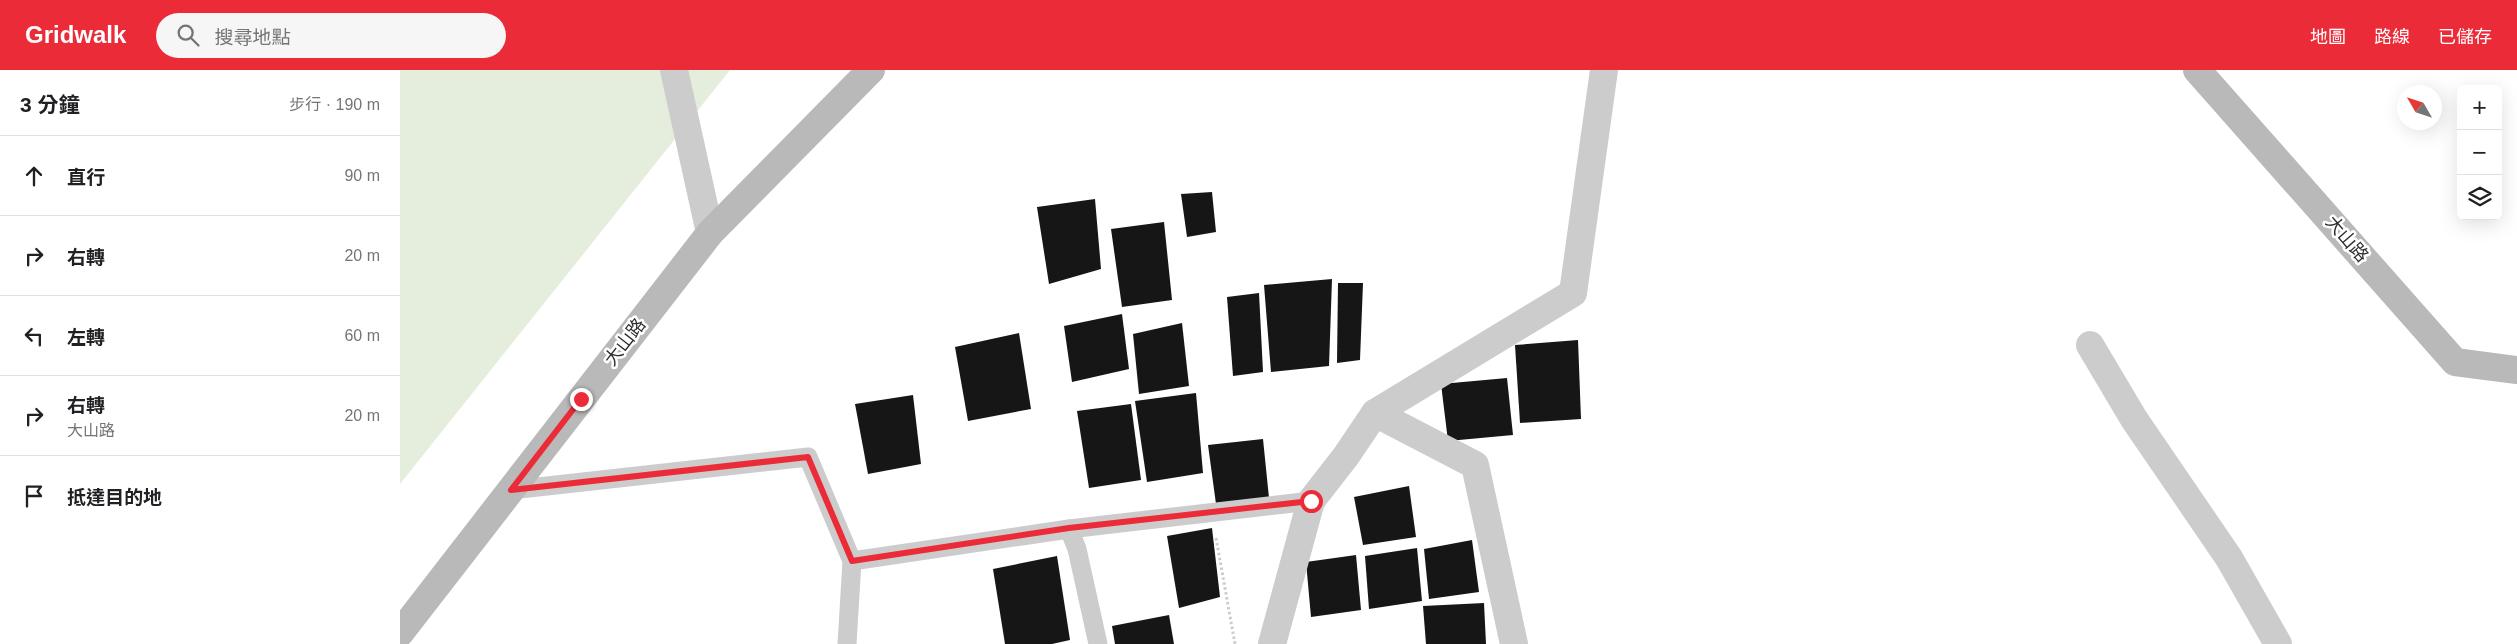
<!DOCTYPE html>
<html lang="zh-TW">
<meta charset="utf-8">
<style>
body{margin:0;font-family:Helvetica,"Noto Sans TC",sans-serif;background:#f6f6f6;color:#202124}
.controls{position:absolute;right:15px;top:15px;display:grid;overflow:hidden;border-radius:8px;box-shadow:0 5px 20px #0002}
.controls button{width:45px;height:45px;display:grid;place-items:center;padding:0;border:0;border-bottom:1px solid #e0e0e0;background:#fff;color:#202124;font:25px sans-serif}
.compass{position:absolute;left:1997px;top:15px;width:45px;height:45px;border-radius:50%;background:#fff;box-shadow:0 5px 20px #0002;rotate:309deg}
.stop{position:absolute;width:15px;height:15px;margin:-11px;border:4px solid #ec2b39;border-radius:50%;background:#fff}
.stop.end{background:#ec2b39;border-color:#fff;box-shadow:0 1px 5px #0008}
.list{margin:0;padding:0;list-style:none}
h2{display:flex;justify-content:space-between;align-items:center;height:65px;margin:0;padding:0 20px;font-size:21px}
h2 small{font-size:16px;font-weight:400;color:#757577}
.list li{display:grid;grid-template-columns:32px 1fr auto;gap:15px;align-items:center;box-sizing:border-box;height:80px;padding:0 20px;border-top:1px solid #e0e0e0}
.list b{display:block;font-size:19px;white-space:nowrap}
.list p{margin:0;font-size:16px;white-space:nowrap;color:#757577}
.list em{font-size:16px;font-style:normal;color:#757577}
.icon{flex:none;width:28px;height:28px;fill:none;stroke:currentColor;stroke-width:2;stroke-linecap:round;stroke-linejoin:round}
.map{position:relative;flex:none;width:2117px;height:574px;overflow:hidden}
header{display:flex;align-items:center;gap:30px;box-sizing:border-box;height:70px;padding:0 25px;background:#ec2b39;color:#fff}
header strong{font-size:24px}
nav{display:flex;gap:28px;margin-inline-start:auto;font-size:18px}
.search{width:350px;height:45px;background:#f6f6f6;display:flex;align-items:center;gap:12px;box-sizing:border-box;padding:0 18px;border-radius:28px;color:#757577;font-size:19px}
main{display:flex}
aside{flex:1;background:#fff}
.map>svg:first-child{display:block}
.green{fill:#e5eddc}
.building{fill:#161616}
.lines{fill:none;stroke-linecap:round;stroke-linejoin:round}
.path{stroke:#ccc;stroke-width:3;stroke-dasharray:2.5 2.5;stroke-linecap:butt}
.lane{stroke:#ccc;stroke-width:19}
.street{stroke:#ccc;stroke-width:28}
.secondary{stroke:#b9b9b9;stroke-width:28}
.route{stroke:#ec2b39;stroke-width:6}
.labels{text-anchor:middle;stroke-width:5;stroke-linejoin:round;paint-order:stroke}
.street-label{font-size:18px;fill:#2f2f2f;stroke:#fff}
</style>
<header>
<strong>Gridwalk</strong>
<div class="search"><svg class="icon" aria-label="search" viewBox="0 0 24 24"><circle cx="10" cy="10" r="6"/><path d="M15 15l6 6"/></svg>搜尋地點</div>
<nav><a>地圖</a><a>路線</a><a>已儲存</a></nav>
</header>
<main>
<aside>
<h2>3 分鐘<small>步行 · 190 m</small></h2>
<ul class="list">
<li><svg class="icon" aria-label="ahead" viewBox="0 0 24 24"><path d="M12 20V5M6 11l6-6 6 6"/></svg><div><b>直行</b></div><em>90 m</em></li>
<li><svg class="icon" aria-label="right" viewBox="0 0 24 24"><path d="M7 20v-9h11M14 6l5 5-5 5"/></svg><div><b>右轉</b></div><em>20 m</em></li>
<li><svg class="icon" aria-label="left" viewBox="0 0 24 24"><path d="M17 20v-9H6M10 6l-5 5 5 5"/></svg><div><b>左轉</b></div><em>60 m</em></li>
<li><svg class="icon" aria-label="right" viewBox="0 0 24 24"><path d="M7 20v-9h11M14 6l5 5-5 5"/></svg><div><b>右轉</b><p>大山路</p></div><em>20 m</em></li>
<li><svg class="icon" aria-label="arrive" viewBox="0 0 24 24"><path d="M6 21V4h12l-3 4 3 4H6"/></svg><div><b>抵達目的地</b></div></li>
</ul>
</aside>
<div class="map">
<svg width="2117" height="574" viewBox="0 0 2117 574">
<rect width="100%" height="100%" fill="#fff"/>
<polygon class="green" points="0,0 330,0 0,414"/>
<g class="building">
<polygon points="812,122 816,162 787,167 781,124"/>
<polygon points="695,129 701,199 649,214 637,137"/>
<polygon points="764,152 772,230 722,237 711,159"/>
<polygon points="932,209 929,296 871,302 864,215"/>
<polygon points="938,213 963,213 960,290 937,293"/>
<polygon points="859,223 863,302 833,306 827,227"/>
<polygon points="722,244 729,299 672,312 664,256"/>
<polygon points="782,253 789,316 739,324 733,264"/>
<polygon points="619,263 631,339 568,351 555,277"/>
<polygon points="1178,270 1181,349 1120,353 1115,275"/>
<polygon points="1107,308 1113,365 1048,371 1041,314"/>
<polygon points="796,323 803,403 747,412 735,331"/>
<polygon points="513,325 521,394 468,404 455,334"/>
<polygon points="731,334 741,410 689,418 677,341"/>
<polygon points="863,369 869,428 816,434 808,375"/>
<polygon points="1009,416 1016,467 963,475 954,427"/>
<polygon points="812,458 820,527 779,538 767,466"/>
<polygon points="1072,470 1079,522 1029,529 1024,479"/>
<polygon points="1017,478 1022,531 969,539 965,486"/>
<polygon points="956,485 961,540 911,547 906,492"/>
<polygon points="657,486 670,570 652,574 605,574 593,499"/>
<polygon points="1084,533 1086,574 1026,574 1023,536"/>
<polygon points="769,545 774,574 715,574 712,556"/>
</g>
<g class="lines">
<polyline class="path" points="816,468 835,574"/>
<g class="lane">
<polyline points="111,420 408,387 452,491 447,574"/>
<polyline points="669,459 677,479 698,574"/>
<polyline points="452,491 669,459 911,431"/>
</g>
<g class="street">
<polyline points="274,0 310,163"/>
<polyline points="1690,275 1734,349 1829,488 1878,574"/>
<polyline points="975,343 1075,395 1114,574"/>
<polyline points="872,574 911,431 946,386 975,343 1173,223 1204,0"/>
</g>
<g class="secondary">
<polyline points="1797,0 2055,292 2117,300"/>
<polyline points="0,563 310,163 471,0"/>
</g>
</g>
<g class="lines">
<polyline class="route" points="181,329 111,420 408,387 452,491 669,458 911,431"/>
</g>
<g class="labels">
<g class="street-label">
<text transform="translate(1947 169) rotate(49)" y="6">大山路</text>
<text transform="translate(225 272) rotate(-52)" y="6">大山路</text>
</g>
</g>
</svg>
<div class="controls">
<button>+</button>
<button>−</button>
<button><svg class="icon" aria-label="layers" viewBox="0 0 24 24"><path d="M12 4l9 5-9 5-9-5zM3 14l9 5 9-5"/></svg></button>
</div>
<svg class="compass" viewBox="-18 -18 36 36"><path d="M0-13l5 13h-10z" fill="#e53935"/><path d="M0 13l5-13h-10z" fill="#757577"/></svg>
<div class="stop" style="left:911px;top:431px"></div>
<div class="stop end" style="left:181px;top:329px"></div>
</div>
</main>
